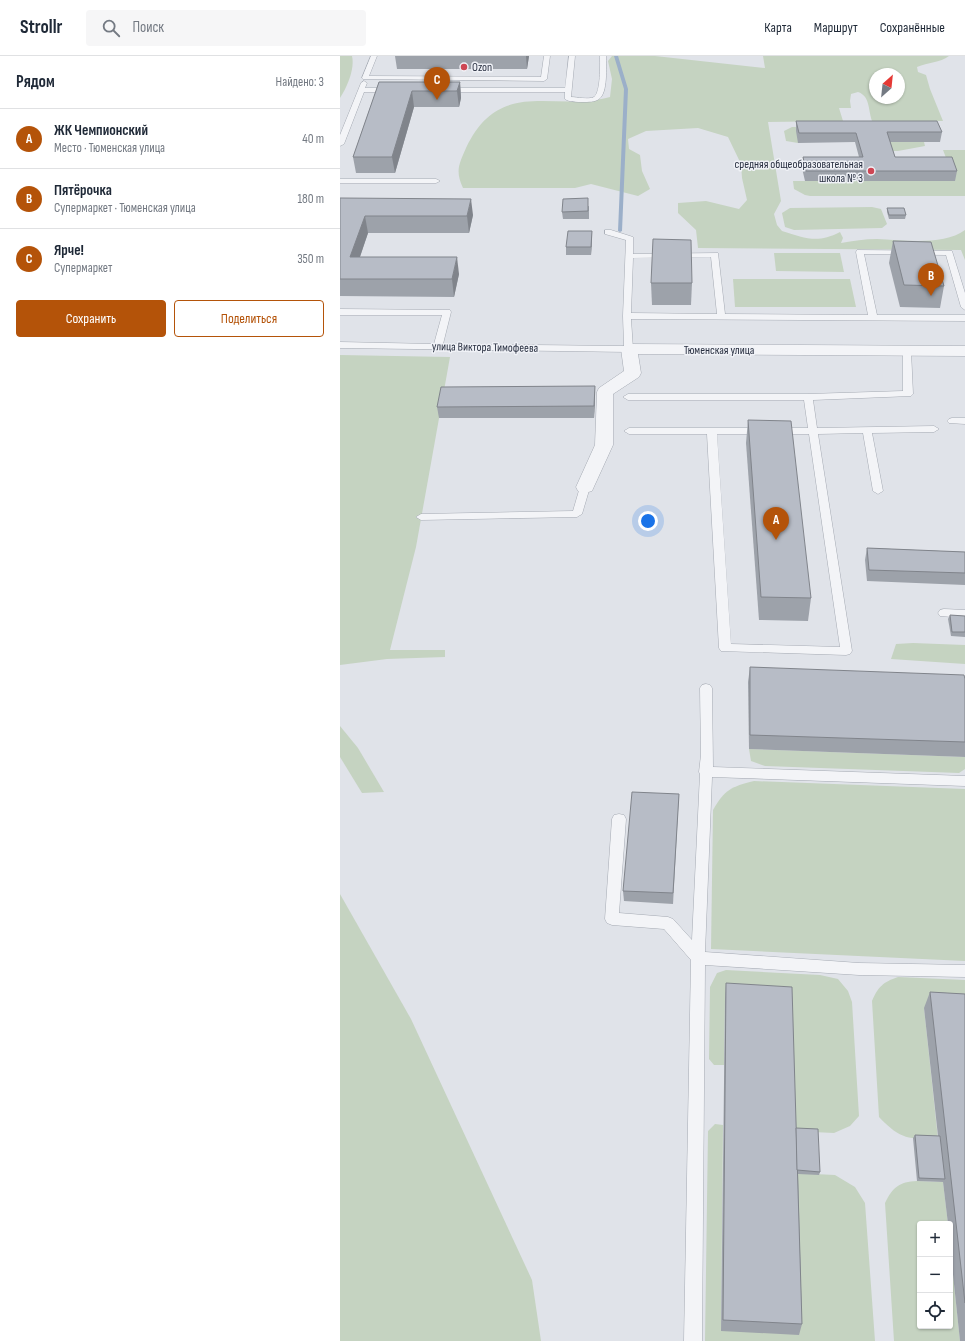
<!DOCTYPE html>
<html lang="ru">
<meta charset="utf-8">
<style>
body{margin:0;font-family:"Sofia Sans Condensed",sans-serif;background:#f6f6f7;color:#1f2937}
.controls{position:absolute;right:12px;bottom:12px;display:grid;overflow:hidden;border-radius:4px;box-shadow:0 1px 3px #0004}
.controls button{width:36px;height:36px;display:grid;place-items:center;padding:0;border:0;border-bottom:1px solid #e0e1e3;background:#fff;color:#1f2937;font:20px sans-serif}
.compass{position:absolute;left:529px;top:12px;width:36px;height:36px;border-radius:50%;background:#fff;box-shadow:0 1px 3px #0004;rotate:27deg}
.you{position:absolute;left:308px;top:465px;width:14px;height:14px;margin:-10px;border:3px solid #fff;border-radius:50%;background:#1a73e8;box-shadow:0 0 0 6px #1a73e833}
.badge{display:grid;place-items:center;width:26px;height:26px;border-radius:50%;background:#b45309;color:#fff;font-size:13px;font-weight:700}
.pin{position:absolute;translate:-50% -33px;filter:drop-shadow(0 1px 2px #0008)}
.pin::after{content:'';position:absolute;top:21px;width:14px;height:12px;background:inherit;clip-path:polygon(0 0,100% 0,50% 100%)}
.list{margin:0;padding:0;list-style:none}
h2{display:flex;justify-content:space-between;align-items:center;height:52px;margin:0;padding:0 16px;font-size:17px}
h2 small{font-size:13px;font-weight:400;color:#747a83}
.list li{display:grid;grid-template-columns:26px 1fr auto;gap:12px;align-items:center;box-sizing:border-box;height:60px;padding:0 16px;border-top:1px solid #e0e1e3}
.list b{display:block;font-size:15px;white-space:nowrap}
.list p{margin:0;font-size:13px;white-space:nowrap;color:#747a83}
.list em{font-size:13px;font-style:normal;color:#747a83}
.actions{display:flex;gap:8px;padding:12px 16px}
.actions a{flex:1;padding:9px 0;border:1px solid #b45309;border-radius:4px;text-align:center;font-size:14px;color:#b45309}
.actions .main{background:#b45309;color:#fff}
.icon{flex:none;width:22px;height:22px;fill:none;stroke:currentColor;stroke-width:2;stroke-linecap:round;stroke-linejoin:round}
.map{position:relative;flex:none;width:625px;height:1285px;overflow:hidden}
header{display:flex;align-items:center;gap:24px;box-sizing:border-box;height:56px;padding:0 20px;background:#fff;border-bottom:1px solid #e0e1e3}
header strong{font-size:19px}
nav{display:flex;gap:22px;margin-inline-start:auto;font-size:14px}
.search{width:280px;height:36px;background:#f6f6f7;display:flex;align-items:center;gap:10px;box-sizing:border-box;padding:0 14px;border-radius:4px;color:#747a83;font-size:15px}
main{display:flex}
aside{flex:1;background:#fff}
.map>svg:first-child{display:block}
.green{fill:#c5d3c1;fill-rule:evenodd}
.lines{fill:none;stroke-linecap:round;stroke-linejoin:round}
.stream{fill:#9bafc9;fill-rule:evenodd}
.service-casing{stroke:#a5aab3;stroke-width:1}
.minor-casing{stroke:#a5aab3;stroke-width:1}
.service{fill:#f3f4f7;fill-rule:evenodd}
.minor{fill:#f3f4f7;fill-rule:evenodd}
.wall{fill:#9da2aa}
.shaded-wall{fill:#80848b}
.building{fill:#b7bcc6;stroke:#80848b}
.poi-dot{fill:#ce4653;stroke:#f0f2f7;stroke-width:1.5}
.labels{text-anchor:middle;stroke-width:3;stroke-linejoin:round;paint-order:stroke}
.far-poi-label{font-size:12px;fill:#293041;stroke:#f0f2f7;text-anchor:start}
.far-street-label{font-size:12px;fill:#293041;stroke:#f0f2f7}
</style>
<header>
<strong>Strollr</strong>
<div class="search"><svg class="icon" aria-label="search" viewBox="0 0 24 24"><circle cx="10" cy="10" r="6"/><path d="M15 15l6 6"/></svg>Поиск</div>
<nav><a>Карта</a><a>Маршрут</a><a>Сохранённые</a></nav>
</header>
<main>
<aside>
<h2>Рядом<small>Найдено: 3</small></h2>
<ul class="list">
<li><span class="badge">A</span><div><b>ЖК Чемпионский</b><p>Место · Тюменская улица</p></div><em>40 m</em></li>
<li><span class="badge">B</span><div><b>Пятёрочка</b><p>Супермаркет · Тюменская улица</p></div><em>180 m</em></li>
<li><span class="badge">C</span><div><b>Ярче!</b><p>Супермаркет</p></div><em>350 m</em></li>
</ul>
<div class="actions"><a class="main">Сохранить</a><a>Поделиться</a></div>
</aside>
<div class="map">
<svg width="625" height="1285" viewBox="0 0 625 1285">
<rect width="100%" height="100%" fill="#e0e3e9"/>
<g class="green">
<path d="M0,0h12c3,13 -5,31 -12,42z"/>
<path d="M272,0h43l110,12 -2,-12h186c-9,7 -21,6 -32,11l1,5 8,3 4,14 13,32h-71c-4,-12 -2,-25 -14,-29l-7,2 -1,7 1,7h-12l4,13 -75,1 13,79 -7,13 3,11 5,6c23,7 35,13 58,1l3,6 -2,5c12,-2 24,-4 36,-4 27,1 66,7 88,-9v30l-4,-10 -263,-2 -2,-18 -18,-17v-10l28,-2 33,8 8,-9 -5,-22 -1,-14 -13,-27 -30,-9 -52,3 -18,8 1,10 11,6 2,16 8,18 -12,7 -47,-12 -16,4h-112c-8,-17 -4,-24 3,-40 34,-72 87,-35 144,-51l2,-18 -4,-18zM535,18h24v24h-24z"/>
<polygon points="510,70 458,87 446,85 444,75 452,71"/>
<polygon points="546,86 584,86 585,90 558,95 549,95"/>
<polygon points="603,94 625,94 625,140 470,140 465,139 454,133 453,125 615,125"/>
<polygon points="532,151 541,153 547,168 542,172 454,174 445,171 442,157 450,152"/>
<polygon points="434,197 500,197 504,216 436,215"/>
<polygon points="393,223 510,223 516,251 395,251"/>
<polygon points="0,299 110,301 76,491 50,594 105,594 105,601 47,603 0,609"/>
<polygon points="573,587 625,589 625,608 551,603 556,588"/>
<polygon points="0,670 18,692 44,736 22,737 0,701"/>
<polygon points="409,693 625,701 625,713 619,717 425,710 411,705"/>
<path d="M414,725l211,8v172l-254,-12 2,-139c12,-21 18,-23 41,-29z"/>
<polygon points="0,838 71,963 192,1224 201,1285 0,1285"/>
<polygon points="386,914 480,919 498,923 508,935 512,946 519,1060 510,1070 494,1077 452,1075 385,944 384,1009 374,1009 369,1003 370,931 377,917"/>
<path d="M558,921l67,3v30l-41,-2 14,131c-30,-1 -36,2 -59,-22l-7,-116c6,-14 11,-19 26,-24z"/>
<polygon points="375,1068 383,1069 381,1275 454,1117 495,1119 515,1131 525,1147 535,1285 365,1285 368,1075"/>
<path d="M577,1125l26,1 5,42h-28v102h30v-81l10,96h-66l-9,-138c8,-16 14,-21 32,-22z"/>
</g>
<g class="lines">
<polygon class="stream" points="274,0 278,0 288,33 282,175 280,176 278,175 284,33"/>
<g class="service-casing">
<g id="service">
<polygon points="31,0 37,0 29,20 201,21 204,0 210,0 207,23 204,25 23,23 22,22"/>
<path d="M229,0h6l-4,41c6,0 17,3 23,0 7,-5 6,-33 6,-41h6c0,10 2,37 -7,43 -4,3 -11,3 -16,3 -6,0 -14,0 -18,-3v-7h-121l-3,-2 3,-2h121z"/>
<polygon points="24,25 27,27 25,32 52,32 55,34 52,36 24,36 4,88 0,90 0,79 21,27"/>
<polygon points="0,123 96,123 100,125 96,127 0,127"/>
<path d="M265,174h6l22,7v17l85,-1 7,61 143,1 -12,-63 1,-2 95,1 13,42v17l-4,-3 -15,-52 -82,-1 13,61h88v6l-334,-2 2,30 -4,3 -289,-4v-6l94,2 8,-29h-102v-6l110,1 1,2 -8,32 181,2 -1,-30 3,-76 -21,-6zM371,201l6,57 -86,-1 2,-55z"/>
<path d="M567,292l4,3 2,43 -2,2 -98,4 4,28 117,-2 5,3 -5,3 -62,1 11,58 -5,3 -5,-3 -10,-58 -45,1 34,217 -2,3 -4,1 -125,-4 -2,-3 -12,-214h-78l-5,-3 5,-3h179l-4,-28h-176l-5,-3 5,-3h180l95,-3v-40zM377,378h92l31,213 -109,-3z"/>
<polygon points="612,362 625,362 625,368 609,367 607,365 609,363"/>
<polygon points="245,428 250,431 242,458 237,461 81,464 76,461 81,458 233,455 240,431"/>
<polygon points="604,553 625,554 625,562 600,560 598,557 600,554"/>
<polygon points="366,628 370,629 372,632 373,711 625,720 625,730 372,721 365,896 519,907 625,909 625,921 519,919 365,909 362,1285 344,1285 351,904 324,873 272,869 267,867 265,863 272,763 274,759 279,758 284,759 286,763 279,857 328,861 333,863 352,884 360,718 359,716 361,699 360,632 362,629"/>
</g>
</g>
<g class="minor-casing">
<polygon id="minor" points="289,288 625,290 625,300 298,298 301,317 299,321 273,338 273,389 252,435 245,437 238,435 236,431 255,389 257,336 259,332 284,315 281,293 283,290"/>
</g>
<use href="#service" class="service"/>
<use href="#minor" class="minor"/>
</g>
<g class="wall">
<polygon points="55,0 189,0 187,13 57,13"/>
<polygon points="39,26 120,26 121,42 119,51 74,51 55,117 16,117 13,101"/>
<polygon points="456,65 602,76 600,86 550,86 555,101 617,115 615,125 465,125 462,112 463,101 519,101 515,86 458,87 456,75"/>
<polygon points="0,142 133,159 129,177 28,177 20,201 119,218 114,241 0,240"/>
<polygon points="249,150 249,163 223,163 222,156"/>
<polygon points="547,152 566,159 565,163 549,163 547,156"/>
<polygon points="252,175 252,183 251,199 226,199 226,191"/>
<polygon points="553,185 604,230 600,252 560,251 549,207"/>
<polygon points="311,227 352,227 351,249 312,249"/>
<polygon points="255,330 255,342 254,362 99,362 97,351"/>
<polygon points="408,364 471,542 468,565 419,564 406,387"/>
<polygon points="527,492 625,496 625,529 527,525 525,504"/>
<polygon points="610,559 625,560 625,581 611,580 608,563"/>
<polygon points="410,611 625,623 625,701 409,693 408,626"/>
<polygon points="339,738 333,848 284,845 283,835"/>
<polygon points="386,927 456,1072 480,1116 479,1119 458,1118 462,1268 459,1279 381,1275 385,944"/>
<polygon points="590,936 625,938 625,1285 620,1285 610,1190 610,1168 608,1168 603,1126 577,1125 573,1082 575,1079 598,1080 584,952"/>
</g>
<g class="shaded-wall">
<polygon points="186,0 189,0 187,13"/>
<polygon points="120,26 121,42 119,51 117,35"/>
<polygon points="72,35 74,51 55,117 52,101"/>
<polygon points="131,143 133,159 129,177 127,160"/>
<polygon points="25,160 28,177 14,218 10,201"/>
<polygon points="252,175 252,183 251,199 251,191"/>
<polygon points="117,201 119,218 114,241 112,223"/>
<polygon points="255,330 255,342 254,362 254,350"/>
</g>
<g class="building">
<polygon points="39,26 120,26 117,35 72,35 52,101 13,101"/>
<polygon points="456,65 597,65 602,76 547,76 555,101 612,101 617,115 466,115 463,101 523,101 516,77 459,77"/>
<polygon points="0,142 131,143 127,160 25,160 10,201 117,201 112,223 0,223"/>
<polygon points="248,142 248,155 222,156 223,143"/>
<polygon points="547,152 564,152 566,159 549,159"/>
<polygon points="228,175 252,175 251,191 226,191"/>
<polygon points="313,183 351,184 352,227 311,227"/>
<polygon points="553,185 591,186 604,230 564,229"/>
<polygon points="255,330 254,350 97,351 101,331"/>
<polygon points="408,364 451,365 471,542 421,541"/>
<polygon points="527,492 625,496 625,517 529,514"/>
<polygon points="610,559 625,560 625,576 612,576"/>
<polygon points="410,611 624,619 625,623 625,686 410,679"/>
<polygon points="292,736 339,738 333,837 283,835"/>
<polygon points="386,927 452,931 462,1268 383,1264"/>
<polygon points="590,936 625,938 625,1247"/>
<polygon points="456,1072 478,1073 480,1116 457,1114"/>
<polygon points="575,1079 600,1080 605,1123 579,1122"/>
</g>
<g class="poi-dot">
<circle cx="124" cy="11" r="4"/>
<circle cx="531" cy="115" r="4"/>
</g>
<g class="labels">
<g class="far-poi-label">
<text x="132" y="15">Ozon</text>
<text x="523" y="112" text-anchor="end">средняя общеобразовательная<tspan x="523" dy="14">школа № 3</tspan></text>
</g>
<g class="far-street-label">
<text transform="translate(145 291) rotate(1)" y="4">улица Виктора Тимофеева</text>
<text x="379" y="298">Тюменская улица</text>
</g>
</g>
</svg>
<div class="controls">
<button>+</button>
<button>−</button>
<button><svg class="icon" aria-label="locate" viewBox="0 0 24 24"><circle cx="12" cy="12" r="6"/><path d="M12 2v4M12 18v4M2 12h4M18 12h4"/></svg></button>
</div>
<svg class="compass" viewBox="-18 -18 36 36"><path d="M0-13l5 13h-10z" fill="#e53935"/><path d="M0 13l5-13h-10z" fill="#747a83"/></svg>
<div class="you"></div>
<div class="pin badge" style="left:436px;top:484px">A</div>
<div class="pin badge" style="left:591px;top:240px">B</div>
<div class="pin badge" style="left:97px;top:44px">C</div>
</div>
</main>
